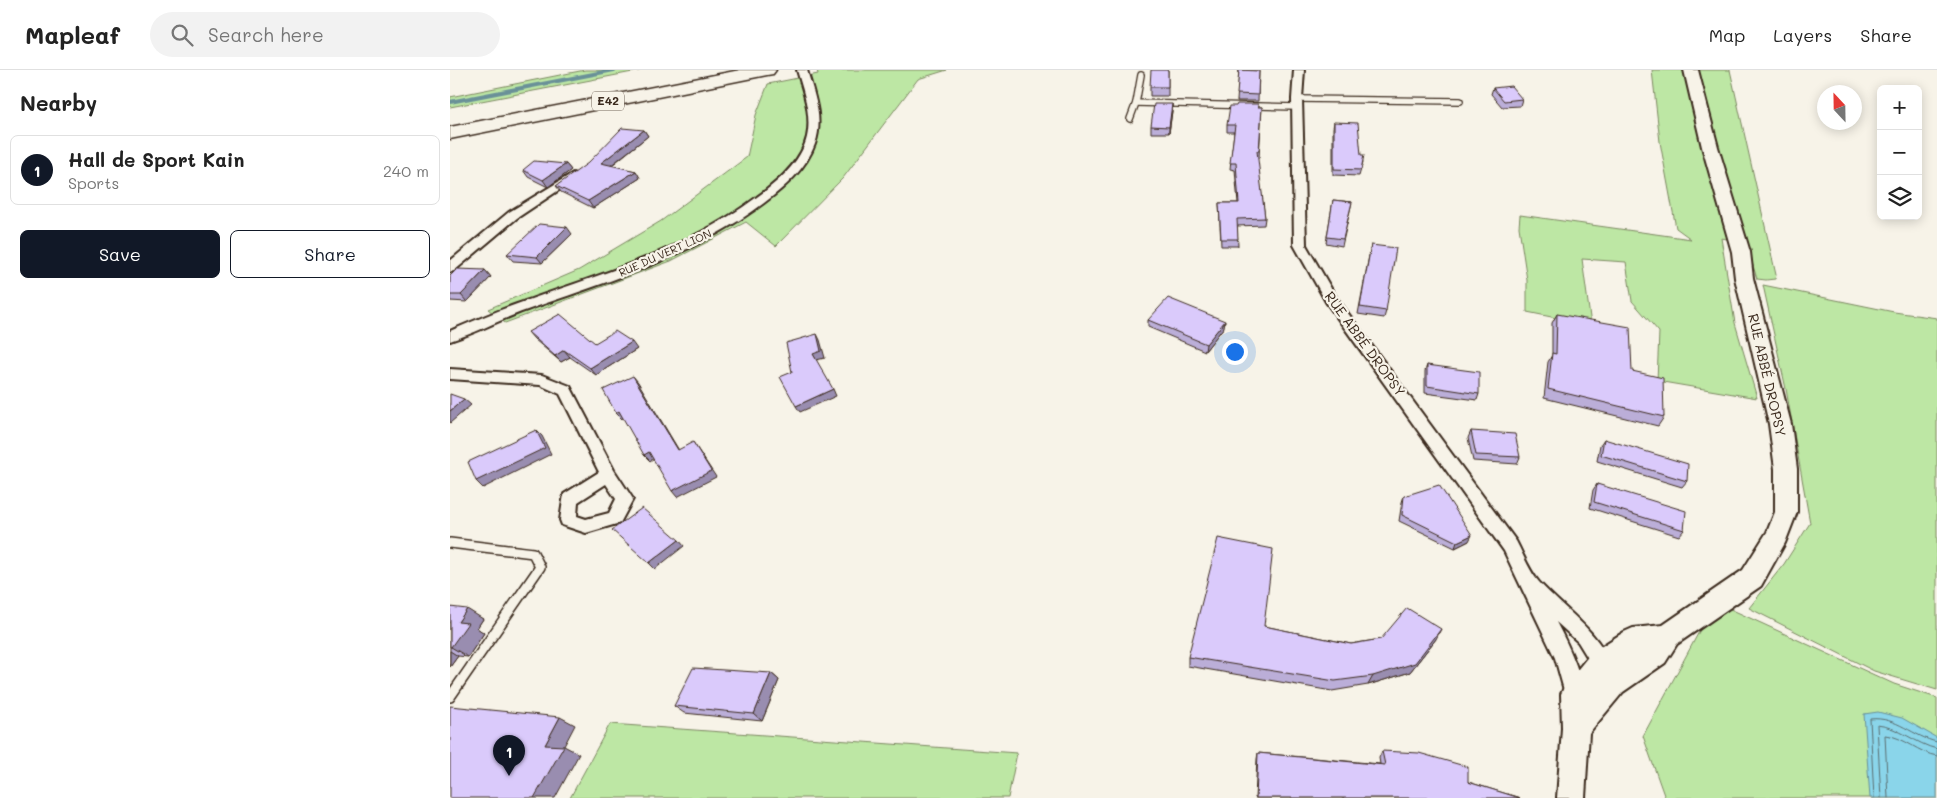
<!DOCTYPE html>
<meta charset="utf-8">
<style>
body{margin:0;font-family:Mali,sans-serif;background:#f2f2f2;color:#222}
.controls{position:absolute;right:15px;top:15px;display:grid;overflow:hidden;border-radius:8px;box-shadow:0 2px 12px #0003}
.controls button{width:45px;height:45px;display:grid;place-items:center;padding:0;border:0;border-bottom:1px solid #e0e0e0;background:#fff;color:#222;font:25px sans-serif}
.compass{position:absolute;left:1367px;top:15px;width:45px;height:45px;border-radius:50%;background:#fff;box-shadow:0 2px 12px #0003;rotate:338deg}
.you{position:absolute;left:784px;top:281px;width:18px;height:18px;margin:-12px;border:4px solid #fff;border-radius:50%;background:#1a73e8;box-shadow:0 0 0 8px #1a73e833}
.badge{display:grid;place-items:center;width:32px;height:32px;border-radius:50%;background:#111827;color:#fff;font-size:16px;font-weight:700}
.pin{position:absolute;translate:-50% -41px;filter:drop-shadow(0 1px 2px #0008)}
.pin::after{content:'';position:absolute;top:26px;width:18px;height:15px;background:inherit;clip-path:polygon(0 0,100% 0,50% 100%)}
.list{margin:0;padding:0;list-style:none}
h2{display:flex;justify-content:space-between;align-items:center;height:65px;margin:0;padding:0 20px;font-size:21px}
h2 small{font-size:16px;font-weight:400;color:#767676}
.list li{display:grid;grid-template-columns:32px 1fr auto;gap:15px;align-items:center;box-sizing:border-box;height:70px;margin:0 10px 10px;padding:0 10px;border:1px solid #e0e0e0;border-radius:8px}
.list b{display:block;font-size:19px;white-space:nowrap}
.list p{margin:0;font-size:16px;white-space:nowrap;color:#767676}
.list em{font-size:16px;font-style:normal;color:#767676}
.actions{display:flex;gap:10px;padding:15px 20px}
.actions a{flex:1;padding:11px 0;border:1px solid #111827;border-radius:8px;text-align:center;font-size:18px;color:#111827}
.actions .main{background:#111827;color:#fff}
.icon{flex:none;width:28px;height:28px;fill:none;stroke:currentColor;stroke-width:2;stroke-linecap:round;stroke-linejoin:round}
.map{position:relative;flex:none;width:1487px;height:728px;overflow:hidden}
header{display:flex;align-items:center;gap:30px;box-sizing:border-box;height:70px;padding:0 25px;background:#fff;border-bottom:1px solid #e0e0e0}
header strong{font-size:24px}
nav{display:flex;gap:28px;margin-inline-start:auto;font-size:18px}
.search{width:350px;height:45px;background:#f2f2f2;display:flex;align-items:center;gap:12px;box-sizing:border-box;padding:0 18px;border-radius:28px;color:#767676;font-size:19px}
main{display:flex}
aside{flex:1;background:#fff}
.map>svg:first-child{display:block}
.green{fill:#bde7a4;stroke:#7c8861}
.water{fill:#8ad5ea;stroke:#6a9198}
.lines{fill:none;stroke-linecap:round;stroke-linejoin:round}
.shore{stroke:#5b6e70;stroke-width:1}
.stream{stroke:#6a9198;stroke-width:4}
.lane-far1-casing{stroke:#3b2a1e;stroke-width:8}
.lane-casing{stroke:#3b2a1e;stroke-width:12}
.street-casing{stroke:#3b2a1e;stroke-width:4}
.secondary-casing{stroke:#3b2a1e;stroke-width:4}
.highway-casing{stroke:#3b2a1e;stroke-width:3}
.lane-far1{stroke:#f7f3e8;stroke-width:5.5}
.lane{stroke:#f7f3e8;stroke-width:9}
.street{fill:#f7f3e8;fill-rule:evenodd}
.secondary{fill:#f7f3e8;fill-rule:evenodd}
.highway{fill:#f7f3e8;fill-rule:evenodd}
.wall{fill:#bbaed8;stroke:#3b2a1e}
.shaded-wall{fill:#998db0;stroke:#3b2a1e}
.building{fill:#dacafb;stroke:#3b2a1e}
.labels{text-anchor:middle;stroke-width:4.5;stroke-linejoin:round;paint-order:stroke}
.far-street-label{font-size:11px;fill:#3b2a1e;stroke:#f7f3e8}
.shield{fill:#f7f3e8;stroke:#73665b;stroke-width:1}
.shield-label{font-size:12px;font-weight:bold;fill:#3b2a1e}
.street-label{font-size:14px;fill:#3b2a1e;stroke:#f7f3e8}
</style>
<header>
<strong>Mapleaf</strong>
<div class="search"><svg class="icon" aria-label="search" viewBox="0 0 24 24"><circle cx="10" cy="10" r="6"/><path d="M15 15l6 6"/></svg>Search here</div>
<nav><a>Map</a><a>Layers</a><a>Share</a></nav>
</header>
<main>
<aside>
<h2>Nearby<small></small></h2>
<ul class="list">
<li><span class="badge">1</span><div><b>Hall de Sport Kain</b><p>Sports</p></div><em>240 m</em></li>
</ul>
<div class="actions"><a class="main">Save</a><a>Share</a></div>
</aside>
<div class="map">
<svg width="1487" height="728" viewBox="0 0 1487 728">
<rect width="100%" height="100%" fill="#f7f3e8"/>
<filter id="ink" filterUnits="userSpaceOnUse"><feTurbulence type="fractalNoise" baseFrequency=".02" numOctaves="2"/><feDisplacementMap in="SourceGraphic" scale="10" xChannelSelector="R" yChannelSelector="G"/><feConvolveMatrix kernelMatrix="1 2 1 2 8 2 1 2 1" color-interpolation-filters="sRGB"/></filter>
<g filter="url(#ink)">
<g class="green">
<polygon points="135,0 193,0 0,37 0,27"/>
<polygon points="367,0 497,0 468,9 393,108 326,176 296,152 221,191 55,253 38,239 129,200 211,151 297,87 306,45 318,14 368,4"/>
<polygon points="1202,0 1280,0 1326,205 1325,209 1316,210 1307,209 1296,172 1271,168 1285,253 1307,328 1207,311 1209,262 1182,231 1176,192 1132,189 1141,255 1077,242 1077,210 1069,157 1070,145 1241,169 1226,158 1210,72"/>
<polygon points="1313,215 1444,242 1487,248 1487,620 1424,601 1299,538 1334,494 1360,453 1336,319"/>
<polygon points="1265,532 1444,614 1487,628 1487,728 1215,728 1193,666"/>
<polygon points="160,654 567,683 558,728 120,728"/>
</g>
<polygon class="water" points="1428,642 1452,648 1487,668 1487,728 1420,728 1414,644"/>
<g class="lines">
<g class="shore">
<path d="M1424,728l-4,-79c27,-3 43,18 67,23"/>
<path d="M1431,728l-4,-73c23,2 38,19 60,24"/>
<path d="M1438,728l-3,-63c20,2 33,18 52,21"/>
</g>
<polyline class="stream" points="0,32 164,0"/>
<g class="lane-far1-casing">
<g id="lane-far1">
<polyline points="691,5 686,33 847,37"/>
<polyline points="847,29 1010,31"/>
<polyline points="680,49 686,33"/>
</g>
</g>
<g class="lane-casing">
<polyline id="lane" points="0,473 83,483 90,497 0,627"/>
</g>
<g class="street-casing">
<g id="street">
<path d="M347,0h10c7,24 17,49 8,74 -9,25 -30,43 -51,59 -70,53 -155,78 -237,107 -26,9 -50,23 -77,31v-10c22,-9 44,-19 67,-27 83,-30 168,-53 240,-107 21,-15 44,-35 50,-60 5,-23 -4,-46 -10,-67z"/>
<path d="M844,0h10l-2,29 4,146 30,52 180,244c7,13 13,30 23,41 26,28 58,48 74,85l-2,6 -7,3 -7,-3 -19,-31 -22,-20c9,17 32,61 25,79l-7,2 -7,-2 -12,-43 -51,-107 -178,-249 -32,-57 -2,-146z"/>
<polygon points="123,103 129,106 127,108 67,148 4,201 0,202 0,191 59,142"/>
<path d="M0,299l92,6 28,11 44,84 19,29 -13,24 -34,10 -24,-8 -2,-5 4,-26 35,-22 -39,-78 -20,-9 -90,-6zM156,414l10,15 -7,14 -23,6 -9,-3 1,-14z"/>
</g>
</g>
<g class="secondary-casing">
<polygon id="secondary" points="1234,0 1248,0 1268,77 1300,182 1303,208 1341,354 1347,399 1347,442 1335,473 1311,516 1227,574 1215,593 1173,622 1139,663 1135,728 1107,728 1112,658 1111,624 1115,615 1141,583 1174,562 1183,558 1213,555 1293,500 1317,462 1325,442 1325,399 1319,354 1285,208 1282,182 1252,77"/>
</g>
<g class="highway-casing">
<polygon id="highway" points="290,0 326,0 323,4 317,5 0,69 0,57"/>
</g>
<use href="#lane-far1" class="lane-far1"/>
<use href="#lane" class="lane"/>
<use href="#street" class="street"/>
<use href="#secondary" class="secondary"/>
<use href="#highway" class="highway"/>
</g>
<g class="wall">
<polygon points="718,0 718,26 700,26 700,17"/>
<polygon points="789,0 809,1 808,31 787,31"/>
<polygon points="1043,18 1072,29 1070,36 1052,37 1041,24"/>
<polygon points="722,34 722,41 719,63 701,63 701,56"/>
<polygon points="808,37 812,37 809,88 807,88 815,148 814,155 787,156 788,176 771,176 769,133 788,133 785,100 780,99 784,62 777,62 777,55"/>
<polygon points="884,52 911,85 913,92 909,106 883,105 883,58"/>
<polygon points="194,60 198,66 161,96 186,101 190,108 143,138 111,122 106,116"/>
<polygon points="116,94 121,100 98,117 78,107 73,100"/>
<polygon points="883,130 902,132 892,176 876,173"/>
<polygon points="122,164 92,193 63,191 57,184"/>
<polygon points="921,175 936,241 934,248 908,244"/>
<polygon points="35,200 41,207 17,232 0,231 0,206"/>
<polygon points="1107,244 1182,301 1214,347 1208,356 1094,328 1098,292 1102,285 1102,253"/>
<polygon points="698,250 774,257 755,281 698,257"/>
<polygon points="78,262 145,273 187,279 146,305 120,287 111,292 84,269"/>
<polygon points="977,295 1029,324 1027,330 975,323 975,301"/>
<polygon points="1021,361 1070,387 1067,394 1023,391 1018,368"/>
<polygon points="1154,369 1237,411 1232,417 1147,391 1150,375"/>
<polygon points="1147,414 1234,460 1229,466 1140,438 1143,420"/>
<polygon points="954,426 1019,471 1005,478 949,451 952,432"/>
<polygon points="0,537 33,549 27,558 34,563 18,587 8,586 0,597"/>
<polygon points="814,556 901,574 931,569 986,569 960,602 918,615 882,621 738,596 738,587"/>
<polygon points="321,603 329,610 312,651 234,643 224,636"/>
<polygon points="932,681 1018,712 1070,728 805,728 807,689 808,683 930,694 929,688"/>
</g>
<g class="shaded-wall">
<polygon points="722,34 722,41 719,63 719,57"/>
<polygon points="194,60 198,66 155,100 151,93"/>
<polygon points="116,94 121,100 98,117 93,110"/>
<polygon points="186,101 190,108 143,138 138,131"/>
<polygon points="117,157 122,164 92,193 87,187"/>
<polygon points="35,200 41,207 17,232 11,225"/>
<polygon points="775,251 774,257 755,281 756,274"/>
<polygon points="367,264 370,270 375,288 366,290 363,284"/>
<polygon points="182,272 187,279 146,305 140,298"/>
<polygon points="114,280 120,287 111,292 105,286"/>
<polygon points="183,306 188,312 233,387 228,380"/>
<polygon points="383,319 386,326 350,342 346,336"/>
<polygon points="14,329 21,335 0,353 0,341"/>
<polygon points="169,341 174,348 172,349 166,343"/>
<polygon points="86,360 92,366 101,384 33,418 26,411"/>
<polygon points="243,372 266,407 227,427 222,421"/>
<polygon points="199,382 204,388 200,391 194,385"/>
<polygon points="1022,465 1019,471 1005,478 1007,472"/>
<polygon points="229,470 234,476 205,499 199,493"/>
<polygon points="17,539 33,549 27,558 34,563 18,587 1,577 8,552"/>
<polygon points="991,559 986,569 960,602 918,615 923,606"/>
<polygon points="0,581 8,586 0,597"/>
<polygon points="321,603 329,610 312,651 304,644"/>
<polygon points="110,647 125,655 114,676 129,684 105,728 84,728 95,675"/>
</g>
<g class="building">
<polygon points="701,0 718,0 718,17 700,17"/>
<polygon points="789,0 809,1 808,25 787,24"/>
<polygon points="1061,16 1072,29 1054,31 1043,18"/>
<polygon points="704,34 722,34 719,57 701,56"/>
<polygon points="787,34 808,34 808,37 812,37 809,81 807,81 815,148 787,149 788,169 771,169 769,133 789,133 786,93 780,93 785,55 777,55 780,36 786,36"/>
<polygon points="884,52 908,53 911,85 914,85 911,100 884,99"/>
<polygon points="172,58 194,60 151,93 186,101 138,131 106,116 138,93"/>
<polygon points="84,91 116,94 93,110 73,100"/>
<polygon points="883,130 902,132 893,169 877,167"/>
<polygon points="89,154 117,157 87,187 57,184"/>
<polygon points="921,175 946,178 936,241 910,237"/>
<polygon points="7,199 35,200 11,225 0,225 0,206"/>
<polygon points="718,228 775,251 756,274 698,250"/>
<polygon points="110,244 145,273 165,261 182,272 140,298 114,280 105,286 78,262"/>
<polygon points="1107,244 1180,257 1182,301 1213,308 1214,347 1098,319 1102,283 1106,284"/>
<polygon points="367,264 371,281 363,284 383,319 346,336 330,307 342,302 336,273"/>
<polygon points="977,295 1029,302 1029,324 977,316"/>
<polygon points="183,306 228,380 243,372 261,401 222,421 199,382 194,385 169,341 166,343 153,320"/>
<polygon points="0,324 14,329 0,341"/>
<polygon points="86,360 95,378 26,411 18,392"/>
<polygon points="1021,361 1065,364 1070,387 1026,385"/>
<polygon points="1154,369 1238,394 1237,411 1151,385"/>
<polygon points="1147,414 1236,441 1234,460 1144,432"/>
<polygon points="989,415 1022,465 1007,472 952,445 954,426"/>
<polygon points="192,438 229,470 199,493 162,460"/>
<polygon points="768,468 823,479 814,556 901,574 931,569 957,538 991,559 965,593 923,606 885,611 738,587"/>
<polygon points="0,537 17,539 8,552 18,553 1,577 0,577"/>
<polygon points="243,598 321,603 304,644 224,636"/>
<polygon points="0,636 110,647 95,675 114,676 84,728 0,728"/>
<polygon points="932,681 969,683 1018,697 1018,712 1070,728 806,728 808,683 935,695"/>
</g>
</g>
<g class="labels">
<g class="far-street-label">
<text transform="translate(215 183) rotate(-24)" y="4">RUE DU VERT LION</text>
</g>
<rect class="shield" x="142" y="21.5" width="32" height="19" rx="4"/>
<g class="shield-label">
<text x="158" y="35">E42</text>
</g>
<g class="street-label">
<text transform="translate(915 274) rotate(54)" y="5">RUE ABBÉ DROPSY</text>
<text transform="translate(1317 305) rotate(77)" y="5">RUE ABBÉ DROPSY</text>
</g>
</g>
</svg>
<div class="controls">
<button>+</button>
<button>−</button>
<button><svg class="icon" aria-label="layers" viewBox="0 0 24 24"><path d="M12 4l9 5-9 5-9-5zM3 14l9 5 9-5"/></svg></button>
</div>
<svg class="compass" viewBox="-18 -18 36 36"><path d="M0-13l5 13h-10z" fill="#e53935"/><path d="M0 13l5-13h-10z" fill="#767676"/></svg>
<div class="you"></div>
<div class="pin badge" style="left:59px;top:706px">1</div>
</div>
</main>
